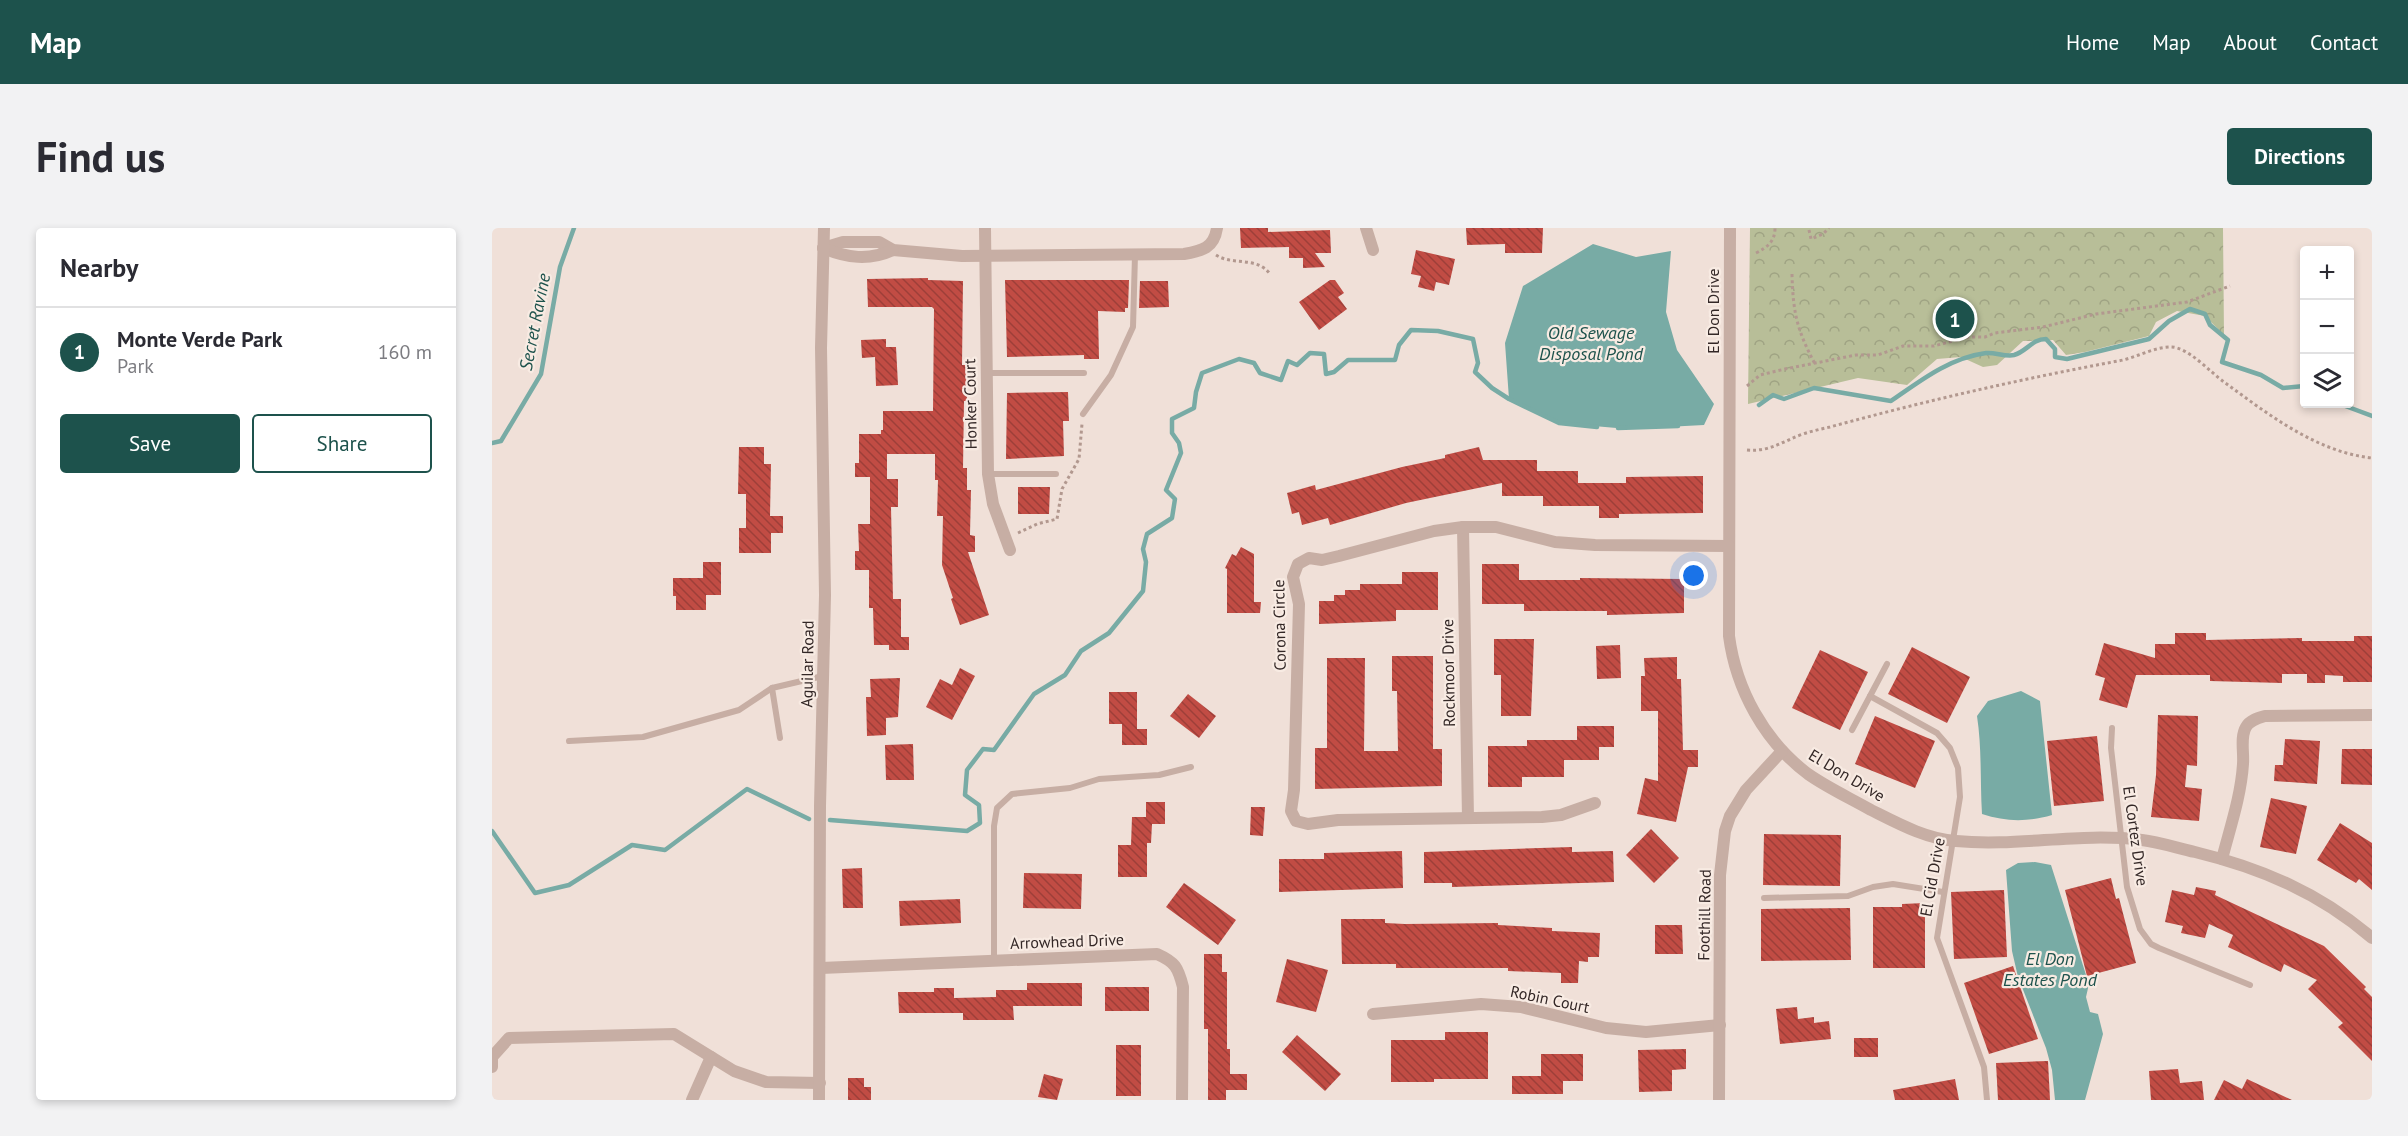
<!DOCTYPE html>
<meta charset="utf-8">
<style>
body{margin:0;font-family:"PT Sans",sans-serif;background:#f2f2f3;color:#2b2b33}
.controls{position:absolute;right:18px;top:18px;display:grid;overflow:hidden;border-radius:6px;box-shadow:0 3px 9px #0003}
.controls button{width:54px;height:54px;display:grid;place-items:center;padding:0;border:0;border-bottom:2px solid #e1e1e2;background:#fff;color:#2b2b33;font:30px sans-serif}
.you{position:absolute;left:1202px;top:348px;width:21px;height:21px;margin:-15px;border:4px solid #fff;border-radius:50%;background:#1a73e8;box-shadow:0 0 0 9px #1a73e833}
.badge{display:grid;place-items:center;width:39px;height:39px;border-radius:50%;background:#1d524c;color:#fff;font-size:20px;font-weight:700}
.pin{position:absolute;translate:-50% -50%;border:3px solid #fff;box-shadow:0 2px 6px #0006}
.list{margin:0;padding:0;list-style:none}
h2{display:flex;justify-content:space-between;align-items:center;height:78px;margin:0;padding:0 24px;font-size:26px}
h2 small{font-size:20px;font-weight:400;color:#7c7c81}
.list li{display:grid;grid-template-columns:39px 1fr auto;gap:18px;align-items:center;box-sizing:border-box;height:90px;padding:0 24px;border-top:2px solid #e1e1e2}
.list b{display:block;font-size:22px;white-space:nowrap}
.list p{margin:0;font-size:20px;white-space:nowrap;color:#7c7c81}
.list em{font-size:20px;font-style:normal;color:#7c7c81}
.actions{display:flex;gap:12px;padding:18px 24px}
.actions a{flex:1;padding:14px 0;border:2px solid #1d524c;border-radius:6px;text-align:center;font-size:21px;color:#1d524c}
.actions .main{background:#1d524c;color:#fff}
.icon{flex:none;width:33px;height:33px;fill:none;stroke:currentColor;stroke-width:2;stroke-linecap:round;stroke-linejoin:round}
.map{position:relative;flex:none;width:1880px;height:872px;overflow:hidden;border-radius:6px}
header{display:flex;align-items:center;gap:36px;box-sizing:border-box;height:84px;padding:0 30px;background:#1d524c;color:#fff}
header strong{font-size:28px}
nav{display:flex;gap:33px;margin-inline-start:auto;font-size:21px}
.intro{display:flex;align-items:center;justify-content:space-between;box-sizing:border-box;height:144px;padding:0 36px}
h1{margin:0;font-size:42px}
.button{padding:15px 27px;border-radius:6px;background:#1d524c;color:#fff;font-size:21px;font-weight:700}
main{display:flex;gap:36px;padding:0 36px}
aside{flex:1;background:#fff;border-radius:6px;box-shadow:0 3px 9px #0003}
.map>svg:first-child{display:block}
.park{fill:url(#park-crowns)}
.water{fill:#78aba5}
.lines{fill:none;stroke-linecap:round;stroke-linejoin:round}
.stream{stroke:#78aba5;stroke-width:4.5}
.building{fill:url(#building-back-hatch)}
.path{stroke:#b2988f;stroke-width:3;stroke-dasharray:3 3;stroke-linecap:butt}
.service{stroke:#c7aea4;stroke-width:6}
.minor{stroke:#c7aea4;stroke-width:12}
.labels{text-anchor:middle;stroke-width:4.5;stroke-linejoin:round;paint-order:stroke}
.street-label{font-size:16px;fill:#332726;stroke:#f8ebe3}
.water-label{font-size:18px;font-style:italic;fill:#1d524c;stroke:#f8ebe3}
</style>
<header>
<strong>Map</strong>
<nav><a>Home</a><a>Map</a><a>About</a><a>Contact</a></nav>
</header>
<div class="intro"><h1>Find us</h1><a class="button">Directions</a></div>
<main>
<aside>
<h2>Nearby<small></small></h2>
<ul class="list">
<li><span class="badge">1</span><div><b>Monte Verde Park</b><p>Park</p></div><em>160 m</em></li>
</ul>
<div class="actions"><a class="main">Save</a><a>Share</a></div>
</aside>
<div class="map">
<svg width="1880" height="872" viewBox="0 0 1880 872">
<defs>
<pattern id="park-crowns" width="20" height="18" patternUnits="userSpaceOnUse" patternTransform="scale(1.5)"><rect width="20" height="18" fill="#b8be98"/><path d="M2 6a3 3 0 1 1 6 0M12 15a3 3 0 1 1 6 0" fill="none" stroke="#9fa383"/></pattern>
<pattern id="building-back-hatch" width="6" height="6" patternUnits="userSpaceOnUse" patternTransform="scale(1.5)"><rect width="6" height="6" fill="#c14c44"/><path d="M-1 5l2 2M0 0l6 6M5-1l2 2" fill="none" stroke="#9d3f39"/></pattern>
</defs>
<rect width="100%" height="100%" fill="#f0e0d8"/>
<polygon class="park" points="1258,0 1731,0 1732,107 1713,88 1685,83 1664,94 1657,108 1593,124 1574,127 1561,112 1531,113 1505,137 1491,139 1469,129 1445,131 1415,157 1366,150 1256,176"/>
<g class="water">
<polygon points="1101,16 1144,29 1179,23 1174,84 1185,122 1222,176 1212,197 1136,201 1067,195 1017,171 1013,115 1031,58"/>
<path d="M1529,463l19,10 12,114c-24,7 -46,7 -70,-1 -2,-33 0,-65 -5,-98l11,-15z"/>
<polygon points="1543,634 1559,637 1595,750 1597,756 1594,769 1598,784 1606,786 1611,806 1593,872 1563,872 1560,842 1554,820 1526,749 1520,723 1514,642 1526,635"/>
</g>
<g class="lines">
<g class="stream">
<polyline points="1848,176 1880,188"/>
<path d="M1267,177l14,-10 11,4 30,-11 77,13c29,-20 58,-43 95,-48 9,-1 19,4 28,2 12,-3 18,-16 32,-16l9,10v8l12,2 82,-20 20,-18 21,-12 15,5 5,11 18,15 -6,22 39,13 22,13 21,-2"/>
<polyline points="1126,200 1186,198"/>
<polyline points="0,215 9,213 49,146 68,39 82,0"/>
<polyline points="338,592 475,603 488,595 487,577 473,567 475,542 491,521 502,522 542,466 573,447 589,423 617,405 651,363 654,334 651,321 655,306 680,290 683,271 674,262 689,225 687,215 680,205 680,191 702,180 704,164 710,145 747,131 762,135 768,145 789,152 796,133 805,137 818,125 832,126 834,146 842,144 856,132 903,132 907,117 919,102 946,103 981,111 986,135 983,144 1000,160 1017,171 1067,195 1105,199"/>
<polyline points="0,603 43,665 77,657 140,617 173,622 255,561 317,591"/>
</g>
</g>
<g class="building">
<polygon points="748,0 776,0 776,4 838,2 839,25 823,25 833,39 811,40 811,30 797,30 797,19 749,20"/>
<polygon points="974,0 1051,0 1050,25 1013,25 1013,16 975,17"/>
<polygon points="924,22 963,31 957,57 944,54 942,63 926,59 929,48 919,46"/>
<polygon points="436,50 436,52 471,53 470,137 474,137 475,173 472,173 471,240 475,240 475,262 479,262 478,307 483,308 483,324 476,324 497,387 468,397 459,371 461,370 450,337 451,288 445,288 446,252 443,252 443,226 395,226 395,251 406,251 406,279 399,279 401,371 409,371 409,409 417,409 417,422 397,422 397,417 382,417 381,380 377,380 377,342 363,342 363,323 367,323 366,296 378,296 378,249 363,249 363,235 367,235 367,206 389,206 389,202 391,202 391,183 441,183 442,81 440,79 376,79 375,51"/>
<polygon points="513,52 637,52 636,80 633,80 633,84 606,83 607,131 592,131 592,127 515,129"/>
<polygon points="838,52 843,52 852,65 846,69 855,81 827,102 807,74"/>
<polygon points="648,53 676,53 677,79 647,80"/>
<polygon points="394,111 394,119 404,119 406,157 384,158 383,129 370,130 369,112"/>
<polygon points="576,164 577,193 571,193 572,228 514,231 515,165"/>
<polygon points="247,219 272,219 272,236 279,236 278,288 291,288 291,305 279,305 279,325 247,325 247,300 254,300 254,266 246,266"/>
<polygon points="987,219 991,232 1045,232 1045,243 1086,243 1086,255 1134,255 1134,249 1211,248 1211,285 1127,286 1127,290 1107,290 1107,278 1051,278 1051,268 1010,268 1010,255 914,275 838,297 836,290 810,297 807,284 800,286 795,265 823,257 824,262 910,239 953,230 953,227"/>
<polygon points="526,259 558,259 557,286 526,286"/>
<polygon points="749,319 762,326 762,374 769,374 768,385 735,385 735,341 733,340 740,326 744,328"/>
<polygon points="211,334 229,334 229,367 214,367 214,382 184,382 184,368 181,368 181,350 211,350"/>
<polygon points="990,336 1027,336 1027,352 1088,352 1088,350 1192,351 1192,385 1115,387 1115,383 1032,383 1032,376 990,376"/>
<polygon points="910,344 946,344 946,382 904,382 904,393 827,396 827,373 842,373 842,367 853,367 853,362 868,362 868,356 910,356"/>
<polygon points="1683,405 1714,405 1714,412 1810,410 1810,413 1862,413 1862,408 1880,408 1880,454 1851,454 1851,448 1833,447 1833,455 1815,455 1815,446 1790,446 1790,455 1718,453 1718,447 1644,447 1635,480 1607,472 1613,450 1603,447 1612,415 1663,430 1663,416 1683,416"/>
<polygon points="1002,411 1042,411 1039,488 1009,488 1009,447 1002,447"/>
<polygon points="1128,417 1129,450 1105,451 1104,418"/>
<polygon points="1420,419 1478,449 1455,495 1396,466"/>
<polygon points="1328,422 1376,444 1348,502 1300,480"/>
<polygon points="900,428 941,428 941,521 950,521 950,558 823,561 823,520 835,520 835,430 873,430 872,523 906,523 905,463 900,463"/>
<polygon points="1185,429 1185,451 1189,451 1191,522 1206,522 1206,539 1196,539 1184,594 1145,586 1153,550 1166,553 1166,483 1149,483 1149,448 1153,448 1152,430"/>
<polygon points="468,440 483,448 460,492 434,479 448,451 460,457"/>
<polygon points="408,450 406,489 394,490 394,507 375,508 374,469 379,469 378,451"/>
<polygon points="617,464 645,464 645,501 655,501 655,517 630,517 630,496 617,496"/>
<polygon points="696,466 724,488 707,510 678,488"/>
<polygon points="1666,487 1706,488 1705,538 1695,537 1693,559 1710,561 1707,593 1659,589 1664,547"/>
<polygon points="1383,488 1443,513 1423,560 1363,536"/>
<polygon points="1085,498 1122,498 1122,519 1107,519 1107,532 1072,532 1072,549 1030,549 1030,559 996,559 996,518 1035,518 1035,512 1085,512"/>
<polygon points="1605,508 1612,573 1562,578 1555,513"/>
<polygon points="1793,511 1828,513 1825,556 1782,553 1783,537 1791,537"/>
<polygon points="421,516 422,552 394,552 393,517"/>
<polygon points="1850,521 1880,521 1880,557 1849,556"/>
<polygon points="1779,570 1815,578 1804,626 1768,619"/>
<polygon points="654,574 673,574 673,596 660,596 659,615 655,615 655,649 626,649 626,617 639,617 640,589 654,589"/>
<polygon points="759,579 773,579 771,608 758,607"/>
<polygon points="1848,595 1880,615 1880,662 1867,651 1864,655 1825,632"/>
<polygon points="1159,601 1187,630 1162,655 1134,627"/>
<polygon points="1272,606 1349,607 1348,658 1271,657"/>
<polygon points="1080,619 1080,624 1121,623 1122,654 960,659 960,655 932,655 932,624"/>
<polygon points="910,623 911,660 787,664 787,631 832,631 832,625"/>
<polygon points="370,640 371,680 351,680 350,641"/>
<polygon points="532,645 590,646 589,681 531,680"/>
<polygon points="1619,650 1624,671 1627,670 1644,735 1595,748 1573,662"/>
<polygon points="692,655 744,692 726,717 674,679"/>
<polygon points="1704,659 1724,663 1723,667 1832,718 1874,759 1872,761 1880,769 1880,833 1846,799 1851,795 1816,761 1825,752 1792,736 1789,744 1736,719 1741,707 1717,696 1713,710 1689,705 1691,698 1673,694 1680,662 1702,667"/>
<polygon points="1512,662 1515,729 1462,731 1459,664"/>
<polygon points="468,671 469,695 408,698 407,673"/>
<polygon points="1433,675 1433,740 1381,740 1381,679 1410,679 1410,676"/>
<polygon points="1358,680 1359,732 1269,733 1269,681"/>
<polygon points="849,691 893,691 893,695 913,696 1006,695 1006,697 1060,700 1060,703 1108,705 1107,729 1096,729 1096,734 1087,733 1086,755 1069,755 1069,745 1016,743 1016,740 904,740 904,736 850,736"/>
<polygon points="1163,697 1190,697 1191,726 1163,726"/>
<polygon points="712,726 730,726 730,744 735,744 735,821 738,821 738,846 755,846 755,862 734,862 734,872 716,872 716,801 712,801"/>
<polygon points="795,731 836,742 824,784 784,774"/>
<polygon points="1521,738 1546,811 1497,826 1472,755"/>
<polygon points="535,755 590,755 590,778 521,778 522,792 471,792 471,785 407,785 406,764 442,764 442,760 462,760 462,770 504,769 504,762 535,762"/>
<rect x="613" y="759" width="44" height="24"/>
<polygon points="1305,779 1306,791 1322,789 1322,795 1337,793 1339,811 1288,816 1284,781"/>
<polygon points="953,804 996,804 996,851 942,851 942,854 899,854 899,812 953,812"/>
<polygon points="805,807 849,846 833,863 790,824"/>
<rect x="1362" y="810" width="24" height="19"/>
<rect x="624" y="817" width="25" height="51"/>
<polygon points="1194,821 1194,841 1180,842 1180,863 1147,864 1146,822"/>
<polygon points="1049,826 1091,826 1091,853 1071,853 1071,866 1020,866 1020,848 1049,848"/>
<polygon points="1556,833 1558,872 1506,872 1504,835"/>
<polygon points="1686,841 1688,855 1710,853 1712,872 1659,872 1657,843"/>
<polygon points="552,846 571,851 565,872 546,869"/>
<polygon points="356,850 372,850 372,859 379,859 379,872 356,872"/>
<polygon points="1463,851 1467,872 1403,872 1401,862"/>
<polygon points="1755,851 1800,872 1722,872 1732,852 1750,861"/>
</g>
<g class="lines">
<g class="path">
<polyline points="1317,2 1319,11 1331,6 1337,0"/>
<path d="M1264,25c12,-6 19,-12 19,-25"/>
<path d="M724,27c17,11 41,1 54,19"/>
<path d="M1300,46c1,39 5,56 23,90"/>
<polyline points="1255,158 1268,147 1293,141 1364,127 1386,127 1411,118 1442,118 1476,109 1493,109 1503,105 1551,99 1604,86 1695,74 1738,58"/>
<path d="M1255,222c23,2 36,-9 56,-16 9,-3 18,-5 27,-7 95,-26 191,-48 288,-66 18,-3 35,-14 53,-14 17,0 39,25 53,35 44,32 92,70 148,76"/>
<polyline points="526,305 545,296 565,291 570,261 587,231 590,196"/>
</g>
<g class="service">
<polyline points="495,145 592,145"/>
<polyline points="591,186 619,147 641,99 643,27"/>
<polyline points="496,246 564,246"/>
<polyline points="1378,468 1445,505 1458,520 1466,540 1468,569 1445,710 1492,839 1495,872"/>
<polyline points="1620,500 1619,520 1635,659 1648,701 1659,716 1667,720 1758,757"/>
<polyline points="1360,502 1395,436"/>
<polyline points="288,510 280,460 331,448"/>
<polyline points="77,513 151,509 247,482 280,460"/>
<polyline points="1272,670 1356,668 1381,659 1401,656 1451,664"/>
<polyline points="502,732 502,598 505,580 520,566 578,560 607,551 667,547 699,539"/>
</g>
<g class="minor">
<polyline points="493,0 496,246 501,276 518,322"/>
<polyline points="874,0 881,22"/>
<path d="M1238,0l-1,408c7,53 35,105 79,138 20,14 42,24 63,36 26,13 55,29 85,31 61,6 124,-9 186,-1 17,2 35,8 53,12 66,16 125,41 177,86"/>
<path d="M331,20l20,-6h36l14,8 69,6 222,-2c18,-3 30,-6 33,-26"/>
<path d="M331,20c24,10 46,13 70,2"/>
<polyline points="971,299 976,590"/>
<polyline points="1103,575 1069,587 1050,589 846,592 816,596 804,593 799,583 802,562 807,376 801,349 806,336 817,330 830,332 847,328 942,303 971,299 1004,299 1063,314 1103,317 1237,318"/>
<path d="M1730,631c8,-31 19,-63 21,-95 1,-12 -3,-27 3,-37 4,-7 12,-9 19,-11l107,-1"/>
<path d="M329,740l336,-14c18,8 21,13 26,33l-1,113"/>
<polyline points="881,786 989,776 1029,779 1114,800 1154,804 1228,797"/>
<polyline points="0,839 0,829 17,810 182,806 242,843 274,854 328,855"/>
<polyline points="200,872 219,829"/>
<polyline points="327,872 328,578 333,367 329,120 332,0"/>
<polyline points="1227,872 1228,647 1233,603 1238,588 1254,562 1290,523"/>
</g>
</g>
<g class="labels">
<g class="street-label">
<text transform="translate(1221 83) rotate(-90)" y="6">El Don Drive</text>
<text transform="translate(478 176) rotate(-91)" y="6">Honker Court</text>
<text transform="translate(787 397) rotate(-91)" y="6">Corona Circle</text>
<text transform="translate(315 436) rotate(-89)" y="6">Aguilar Road</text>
<text transform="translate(956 445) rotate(-91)" y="6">Rockmoor Drive</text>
<text transform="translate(1355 547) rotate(31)" y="6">El Don Drive</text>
<text transform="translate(1644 608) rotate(82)" y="6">El Cortez Drive</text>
<text transform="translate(1440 649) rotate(-80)" y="6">El Cid Drive</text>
<text transform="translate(1212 687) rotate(-89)" y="6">Foothill Road</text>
<text transform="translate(575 713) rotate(-2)" y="6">Arrowhead Drive</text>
<text transform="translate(1058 771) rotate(12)" y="6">Robin Court</text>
</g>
<g class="water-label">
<text transform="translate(43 94) rotate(-79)" y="6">Secret Ravine</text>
<text x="1099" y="111">Old Sewage<tspan x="1099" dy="21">Disposal Pond</tspan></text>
<text x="1558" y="737">El Don<tspan x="1558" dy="21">Estates Pond</tspan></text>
</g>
</g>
</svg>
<div class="controls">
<button>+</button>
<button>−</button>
<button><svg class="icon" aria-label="layers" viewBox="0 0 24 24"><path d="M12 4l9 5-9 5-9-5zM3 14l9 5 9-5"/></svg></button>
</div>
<div class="you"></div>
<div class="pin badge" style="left:1463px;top:91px">1</div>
</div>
</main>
